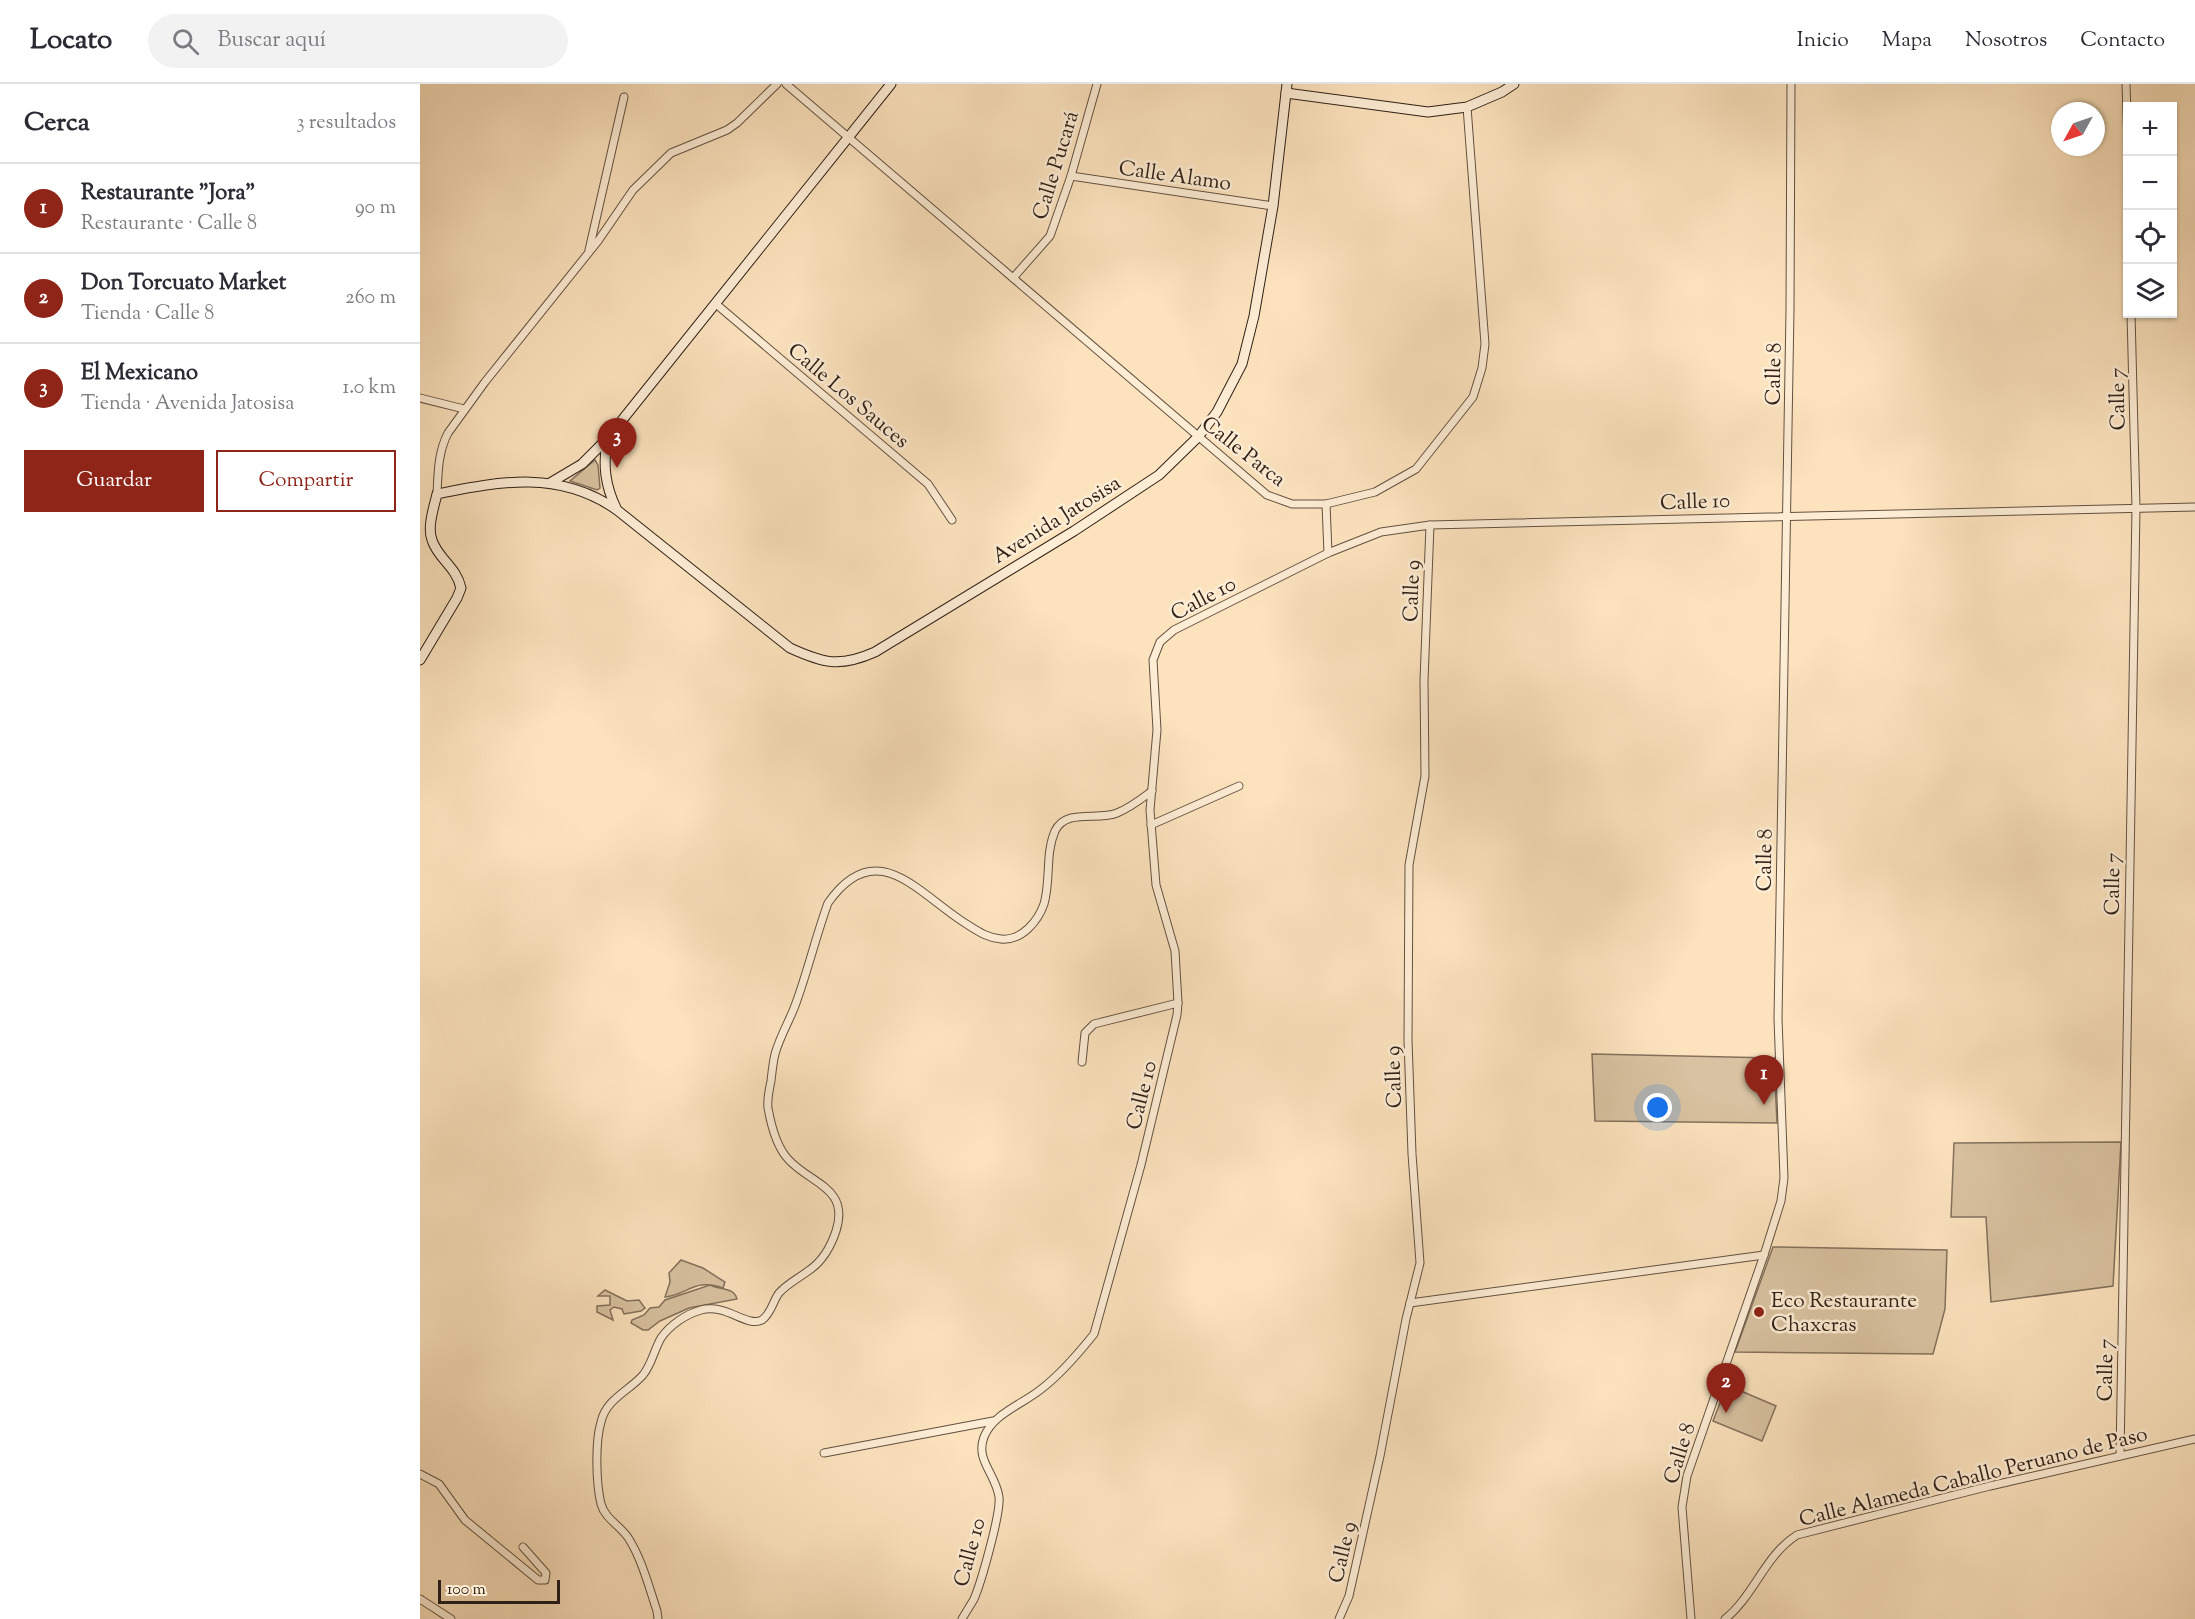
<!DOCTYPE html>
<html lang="es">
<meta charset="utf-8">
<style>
body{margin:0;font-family:"Sorts Mill Goudy",serif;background:#f2f2f3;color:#2b2b33}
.controls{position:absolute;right:18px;top:18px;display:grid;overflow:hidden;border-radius:0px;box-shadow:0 2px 4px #0004}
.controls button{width:54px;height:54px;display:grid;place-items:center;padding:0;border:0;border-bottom:2px solid #e1e1e2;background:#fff;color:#2b2b33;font:30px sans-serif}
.compass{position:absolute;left:1631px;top:18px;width:54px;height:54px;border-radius:50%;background:#fff;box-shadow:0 2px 4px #0004;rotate:230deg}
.scale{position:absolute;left:18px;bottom:15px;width:122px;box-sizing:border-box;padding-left:6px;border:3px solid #302016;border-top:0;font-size:16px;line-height:21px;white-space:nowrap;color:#302016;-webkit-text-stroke:4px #fdedd5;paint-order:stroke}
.you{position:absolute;left:1238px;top:1024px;width:21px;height:21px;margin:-15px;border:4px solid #fff;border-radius:50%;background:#1a73e8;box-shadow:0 0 0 9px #1a73e833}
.badge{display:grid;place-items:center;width:39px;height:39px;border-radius:50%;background:#8f2418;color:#fff;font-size:20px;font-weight:700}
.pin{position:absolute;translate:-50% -50px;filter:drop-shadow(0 2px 3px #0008)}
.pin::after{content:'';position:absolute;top:32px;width:21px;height:18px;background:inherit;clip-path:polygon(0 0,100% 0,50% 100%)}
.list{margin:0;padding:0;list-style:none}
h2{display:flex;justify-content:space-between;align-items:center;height:78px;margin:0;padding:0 24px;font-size:26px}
h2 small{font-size:20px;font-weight:400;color:#7c7c81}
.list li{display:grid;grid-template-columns:39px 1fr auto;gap:18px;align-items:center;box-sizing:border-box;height:90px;padding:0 24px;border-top:2px solid #e1e1e2}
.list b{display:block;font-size:22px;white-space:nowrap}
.list p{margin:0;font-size:20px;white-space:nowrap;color:#7c7c81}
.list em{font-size:20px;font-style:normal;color:#7c7c81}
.actions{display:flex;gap:12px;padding:18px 24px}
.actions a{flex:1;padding:14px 0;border:2px solid #8f2418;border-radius:0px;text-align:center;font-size:21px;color:#8f2418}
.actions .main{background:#8f2418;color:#fff}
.icon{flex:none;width:33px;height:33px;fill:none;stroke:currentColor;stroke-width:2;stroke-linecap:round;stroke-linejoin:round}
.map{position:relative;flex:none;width:1775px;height:1535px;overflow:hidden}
header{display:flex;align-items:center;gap:36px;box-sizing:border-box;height:84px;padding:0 30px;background:#fff;border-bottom:2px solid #e1e1e2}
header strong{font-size:28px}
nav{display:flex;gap:33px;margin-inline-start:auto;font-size:21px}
.search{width:420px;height:54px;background:#f2f2f3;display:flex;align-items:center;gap:15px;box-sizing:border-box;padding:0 21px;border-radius:33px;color:#7c7c81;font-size:22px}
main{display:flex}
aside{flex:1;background:#fff}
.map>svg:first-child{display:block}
.green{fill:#d9c2a1;stroke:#84715c;stroke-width:1.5}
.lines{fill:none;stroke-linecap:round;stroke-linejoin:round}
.street-casing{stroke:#635140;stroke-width:9}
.secondary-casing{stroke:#302016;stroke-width:11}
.street{stroke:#fdedd5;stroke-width:7}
.secondary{stroke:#fdedd5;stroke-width:9}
.poi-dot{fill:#8f2418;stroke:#fdedd5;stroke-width:2}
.labels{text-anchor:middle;stroke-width:5;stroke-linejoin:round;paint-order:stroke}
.street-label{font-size:21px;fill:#302016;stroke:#fdedd5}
.poi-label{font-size:21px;fill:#302016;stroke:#fdedd5;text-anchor:start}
</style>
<header>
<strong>Locato</strong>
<div class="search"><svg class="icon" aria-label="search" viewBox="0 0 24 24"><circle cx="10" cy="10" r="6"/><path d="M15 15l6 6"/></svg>Buscar aquí</div>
<nav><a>Inicio</a><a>Mapa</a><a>Nosotros</a><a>Contacto</a></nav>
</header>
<main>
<aside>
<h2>Cerca<small>3 resultados</small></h2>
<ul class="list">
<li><span class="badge">1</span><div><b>Restaurante &quot;Jora&quot;</b><p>Restaurante · Calle 8</p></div><em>90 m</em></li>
<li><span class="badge">2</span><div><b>Don Torcuato Market</b><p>Tienda · Calle 8</p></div><em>260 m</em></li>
<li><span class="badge">3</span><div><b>El Mexicano</b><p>Tienda · Avenida Jatosisa</p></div><em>1.0 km</em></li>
</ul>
<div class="actions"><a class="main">Guardar</a><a>Compartir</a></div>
</aside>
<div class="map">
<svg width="1775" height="1535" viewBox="0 0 1775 1535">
<rect width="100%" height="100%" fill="#fce3be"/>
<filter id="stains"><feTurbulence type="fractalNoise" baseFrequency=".00333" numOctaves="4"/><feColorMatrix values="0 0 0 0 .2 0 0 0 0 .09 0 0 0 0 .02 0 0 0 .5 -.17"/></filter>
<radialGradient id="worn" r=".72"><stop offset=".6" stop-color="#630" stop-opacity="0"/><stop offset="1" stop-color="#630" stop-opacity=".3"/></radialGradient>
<g class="green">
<polygon points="175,376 178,381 180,404 177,406 150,397"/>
<polygon points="1172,970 1354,974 1357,1039 1175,1037"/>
<polygon points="1701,1058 1693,1202 1571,1218 1566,1133 1531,1133 1534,1059"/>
<polygon points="1353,1163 1527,1166 1525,1225 1513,1270 1315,1268"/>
<path d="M261,1176l22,8 22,14 -2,6c-29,-10 -34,6 -58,9l5,-15 -1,-9z"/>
<path d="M290,1201c10,5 24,2 27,14l-48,9 -29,13 -12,9h-5l-12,-7 1,-3 12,-5 6,-7 9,-1 6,-7z"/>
<polygon points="185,1206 207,1217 219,1216 225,1224 221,1227 204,1230 202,1225 194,1223 190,1226 193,1236 177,1228 177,1222 190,1221 190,1212 178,1212"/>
<polygon points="1307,1301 1356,1322 1342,1357 1293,1337"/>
</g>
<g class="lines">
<g class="street-casing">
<g id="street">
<polyline points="366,0 847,411 872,420 906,420 955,408 996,385 1053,313 1062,284 1065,260 1047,23"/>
<polyline points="1706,0 1708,62"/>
<polyline points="651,92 853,122"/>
<polyline points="169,166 204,13"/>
<polyline points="593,194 630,152 651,92 677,0"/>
<polyline points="296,220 508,400 532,436"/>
<polyline points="0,314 44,325"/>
<path d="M17,410c1,-21 1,-42 11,-61l37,-51 113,-141 35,-51 38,-37 56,-23 10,-7 40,-39"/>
<polyline points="906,420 908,469"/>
<polyline points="731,741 819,702"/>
<polyline points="662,978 665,949 674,940 758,919"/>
<polyline points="990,1219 1344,1171"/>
<polyline points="404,1369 573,1337"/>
<polyline points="1700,1372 1716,424 1711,230"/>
<polyline points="0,1390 19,1400 45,1436 118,1496 125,1496 126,1489 103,1463"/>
<polyline points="0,1515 31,1535"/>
<path d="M238,1535l-1,-8c-8,-24 -15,-51 -28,-72 -8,-13 -24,-20 -28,-35 -5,-21 -6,-62 0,-82 5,-23 28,-31 42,-47 9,-11 11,-25 18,-37 9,-13 25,-24 40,-28 25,-7 46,18 61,10 9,-6 11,-19 17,-27 8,-9 20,-15 29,-22 14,-9 23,-25 28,-40 14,-44 -26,-47 -48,-72 -12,-13 -17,-34 -20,-51 -1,-9 1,-18 3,-27 1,-9 2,-19 4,-27 5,-18 15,-34 21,-51 12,-33 20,-67 32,-100 49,-70 91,-8 140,22 11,7 20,13 33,14 21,2 37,-18 43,-35 7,-24 1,-50 11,-73 11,-23 43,-10 62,-18 13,-5 24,-14 35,-22"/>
<path d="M542,1535c4,-7 8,-13 12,-20 7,-16 27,-86 25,-102 -3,-23 -24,-37 -15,-60 9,-23 37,-32 56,-47 20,-15 38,-36 54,-56l47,-169 36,-150 1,-12 -3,-52 -19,-66 -6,-75 7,-80 -4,-70 7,-18 14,-12 154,-77 53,-21 49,-7 765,-18"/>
<polyline points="919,1535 929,1512 960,1372 986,1235 1000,1179 992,1070 988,956 989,781 1005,692 1004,596 1010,441"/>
<polyline points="1271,1535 1262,1423 1267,1392 1344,1171 1361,1117 1364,1094 1358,935 1370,226 1371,0"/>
<path d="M1305,1535c29,-23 40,-64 72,-84l193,-49 205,-47"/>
</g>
</g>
<g class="secondary-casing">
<g id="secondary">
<polyline points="866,9 1008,28 1047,23 1082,8 1094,0"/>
<path d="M187,356c-4,25 -2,45 9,68"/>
<polyline points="130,399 162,380 187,355 471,0"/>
<path d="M0,576l37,-62 4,-10c-5,-22 -23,-29 -29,-48 -5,-13 2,-33 5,-46 64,-13 123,-24 180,16l173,138c33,15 49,20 85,4l199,-121 85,-56 39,-38 19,-25 25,-48 12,-48 19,-110 14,-122"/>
</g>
</g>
<use href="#street" class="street"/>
<use href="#secondary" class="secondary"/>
</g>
<circle class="poi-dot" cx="1339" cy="1228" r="6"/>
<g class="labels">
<g class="street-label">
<text transform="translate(635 81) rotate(-73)" y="7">Calle Pucará</text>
<text transform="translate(755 91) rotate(8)" y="7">Calle Alamo</text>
<text transform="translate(1353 290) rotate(-89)" y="7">Calle 8</text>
<text transform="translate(429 311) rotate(40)" y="7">Calle Los Sauces</text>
<text transform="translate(1697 315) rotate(-91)" y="7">Calle 7</text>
<text transform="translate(824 367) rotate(38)" y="7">Calle Parca</text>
<text transform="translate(1275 417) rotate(-2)" y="7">Calle 10</text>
<text transform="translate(636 435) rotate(-32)" y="7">Avenida Jatosisa</text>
<text transform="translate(991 507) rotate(-88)" y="7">Calle 9</text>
<text transform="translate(783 514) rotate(-28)" y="7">Calle 10</text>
<text transform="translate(1344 776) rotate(-89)" y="7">Calle 8</text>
<text transform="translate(1692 800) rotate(-89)" y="7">Calle 7</text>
<text transform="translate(973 993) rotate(-92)" y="7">Calle 9</text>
<text transform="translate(721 1011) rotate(-76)" y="7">Calle 10</text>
<text transform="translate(1685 1286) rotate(-89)" y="7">Calle 7</text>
<text transform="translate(1259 1369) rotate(-73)" y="7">Calle 8</text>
<text transform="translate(1553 1392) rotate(-14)" y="7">Calle Alameda Caballo Peruano de Paso</text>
<text transform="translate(549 1468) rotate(-75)" y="7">Calle 10</text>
<text transform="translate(922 1468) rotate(-77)" y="7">Calle 9</text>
</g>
<g class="poi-label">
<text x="1351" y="1223">Eco Restaurante<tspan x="1351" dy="24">Chaxcras</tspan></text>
</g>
</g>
<rect width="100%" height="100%" filter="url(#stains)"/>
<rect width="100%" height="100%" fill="url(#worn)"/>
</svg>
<div class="controls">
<button>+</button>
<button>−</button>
<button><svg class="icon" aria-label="locate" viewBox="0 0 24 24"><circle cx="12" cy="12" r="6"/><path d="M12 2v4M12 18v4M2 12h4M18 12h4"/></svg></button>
<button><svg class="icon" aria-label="layers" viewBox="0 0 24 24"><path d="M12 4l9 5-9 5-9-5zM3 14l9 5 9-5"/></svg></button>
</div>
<svg class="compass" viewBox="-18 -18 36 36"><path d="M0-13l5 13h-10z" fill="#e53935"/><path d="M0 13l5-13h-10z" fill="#7c7c81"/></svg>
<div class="scale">100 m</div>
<div class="you"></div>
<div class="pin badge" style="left:1344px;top:1021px">1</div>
<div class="pin badge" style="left:1306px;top:1329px">2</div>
<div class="pin badge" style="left:197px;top:384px">3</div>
</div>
</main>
